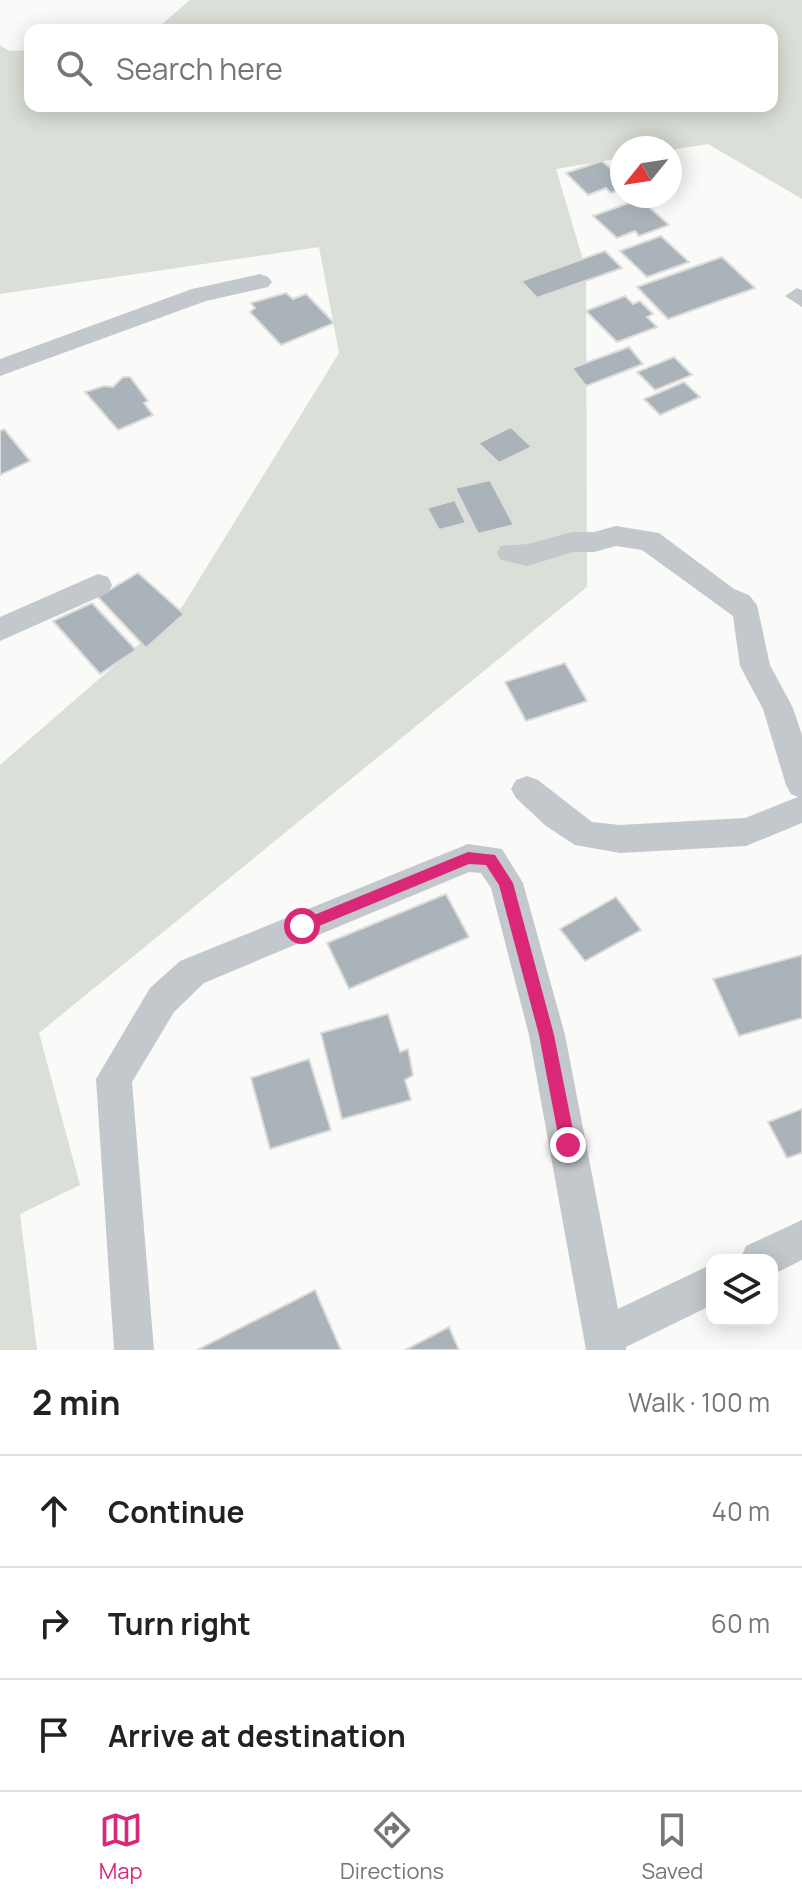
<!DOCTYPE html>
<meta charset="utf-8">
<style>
body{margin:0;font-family:Manrope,sans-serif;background:#f2f2f2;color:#222}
.controls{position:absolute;right:24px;bottom:24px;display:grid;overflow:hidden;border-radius:16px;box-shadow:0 4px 20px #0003}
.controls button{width:72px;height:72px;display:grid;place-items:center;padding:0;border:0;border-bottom:2px solid #e0e0e0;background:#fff;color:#222;font:40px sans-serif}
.compass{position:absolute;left:610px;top:136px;width:72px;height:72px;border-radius:50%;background:#fff;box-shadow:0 4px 20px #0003;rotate:240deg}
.stop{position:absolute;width:24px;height:24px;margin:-18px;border:6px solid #db2777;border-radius:50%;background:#fff}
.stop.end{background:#db2777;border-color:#fff;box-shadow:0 2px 8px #0008}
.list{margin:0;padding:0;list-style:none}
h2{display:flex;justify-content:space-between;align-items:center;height:104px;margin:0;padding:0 32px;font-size:34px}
h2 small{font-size:26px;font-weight:400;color:#767676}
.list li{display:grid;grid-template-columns:52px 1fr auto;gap:24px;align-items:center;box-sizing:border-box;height:112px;padding:0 32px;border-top:2px solid #e0e0e0}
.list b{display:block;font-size:30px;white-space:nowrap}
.list em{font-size:26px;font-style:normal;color:#767676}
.icon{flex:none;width:44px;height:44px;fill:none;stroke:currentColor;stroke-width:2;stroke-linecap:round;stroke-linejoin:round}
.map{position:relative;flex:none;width:802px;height:1350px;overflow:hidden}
.search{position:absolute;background:#fff;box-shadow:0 4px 20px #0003;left:24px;right:24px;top:24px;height:88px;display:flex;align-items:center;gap:20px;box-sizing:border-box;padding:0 28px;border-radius:16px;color:#767676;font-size:30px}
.sheet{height:440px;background:#fff}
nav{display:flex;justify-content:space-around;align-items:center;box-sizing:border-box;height:112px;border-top:2px solid #e0e0e0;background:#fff;font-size:22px;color:#767676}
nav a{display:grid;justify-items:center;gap:4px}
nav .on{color:#db2777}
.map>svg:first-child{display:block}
.green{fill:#dadfd7}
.building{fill:#aab3b9;stroke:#dcdcda;stroke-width:2}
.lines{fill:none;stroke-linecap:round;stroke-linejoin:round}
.minor{fill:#c3c8cc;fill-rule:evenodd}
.route{fill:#db2777}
</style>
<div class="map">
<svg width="802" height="1350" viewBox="0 0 802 1350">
<rect width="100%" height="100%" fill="#fafaf8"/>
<polygon class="green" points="190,0 802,0 802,199 708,144 670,150 622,148 622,158 556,169 586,270 587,587 39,1033 80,1185 20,1214 37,1350 0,1350 0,765 182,607 339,353 319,247 0,294 0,45 9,51 30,50 30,106 772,106 772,30 155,30"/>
<g class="building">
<polygon points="602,161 622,179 622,189 611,193 606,188 588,195 566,173"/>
<polygon points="640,199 669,225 639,236 635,231 617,238 593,216"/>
<polygon points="661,236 689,262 647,277 620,251"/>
<polygon points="605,251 622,268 537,298 521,281"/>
<polygon points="722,257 755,288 668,319 637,287"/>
<polygon points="286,293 293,299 306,294 334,323 281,345 250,312 255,308 251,303"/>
<polygon points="625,296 633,304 640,301 653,314 647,317 657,327 617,342 586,311"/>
<polygon points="629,347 643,364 586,386 572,368"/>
<polygon points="674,357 692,375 655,390 637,372"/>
<polygon points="123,377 130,377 148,401 144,403 153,415 118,430 85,392 104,386 113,387"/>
<polygon points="684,382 700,397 660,415 644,399"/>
<polygon points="511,427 532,447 499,463 478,443"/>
<polygon points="4,429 30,461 0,475 0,431"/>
<polygon points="490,480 514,525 478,534 455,488"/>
<polygon points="455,500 466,523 439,530 427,508"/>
<polygon points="138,573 184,614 146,648 98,597"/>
<polygon points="92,603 136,650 100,674 53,621"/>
<polygon points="565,663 587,701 526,721 505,682"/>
<polygon points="446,894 469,937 349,989 327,943"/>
<polygon points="616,897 641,930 585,961 560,929"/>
<polygon points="802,955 802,1018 739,1036 713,979"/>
<polygon points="388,1014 400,1052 408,1049 413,1075 405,1080 411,1100 342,1119 321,1033"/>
<polygon points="309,1059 331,1130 270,1149 251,1078"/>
<polygon points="802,1109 802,1153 787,1158 768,1122"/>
<polygon points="315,1290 341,1350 197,1350"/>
<polygon points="449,1327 459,1350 405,1350"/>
</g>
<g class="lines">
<g class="minor">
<polygon points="260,274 268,277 272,282 268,287 206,301 0,376 0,359 192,289"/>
<polygon points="797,288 802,290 802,307 785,296"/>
<polygon points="616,526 659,533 734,589 749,595 757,605 770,665 793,708 802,735 802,823 746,846 620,853 575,845 546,826 516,798 511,789 516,780 527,776 538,780 592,822 620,825 745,818 798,797 791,794 786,785 763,709 740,666 733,616 642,550 616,546 594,552 572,552 528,566 501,560 497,553 501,546 528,544 572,532 594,532"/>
<polygon points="98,574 108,577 112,585 108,593 0,641 0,617"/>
<polygon points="468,844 502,849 523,883 565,1035 618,1309 712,1264 712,1305 626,1347 626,1350 586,1350 529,1035 491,888 481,873 469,872 204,983 174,1012 132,1082 154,1350 114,1350 96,1079 150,988 180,961"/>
<polygon points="802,1220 802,1260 772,1275 772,1260 740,1260 746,1246"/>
</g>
</g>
<polygon class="route" points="468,852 495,855 513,883 554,1035 576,1145 568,1153 560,1145 539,1035 499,885 486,865 469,864 302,933 295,926 297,922"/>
</svg>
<div class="controls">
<button><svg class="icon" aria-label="layers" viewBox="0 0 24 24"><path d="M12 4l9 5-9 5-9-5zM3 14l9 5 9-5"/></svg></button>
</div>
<svg class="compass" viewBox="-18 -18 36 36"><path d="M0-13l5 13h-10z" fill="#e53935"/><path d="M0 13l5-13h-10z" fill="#767676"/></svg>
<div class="stop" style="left:302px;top:926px"></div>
<div class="stop end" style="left:568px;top:1145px"></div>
<div class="search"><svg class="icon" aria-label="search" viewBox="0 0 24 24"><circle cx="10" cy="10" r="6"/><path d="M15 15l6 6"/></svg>Search here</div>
</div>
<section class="sheet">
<h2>2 min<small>Walk · 100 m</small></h2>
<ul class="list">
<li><svg class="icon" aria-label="ahead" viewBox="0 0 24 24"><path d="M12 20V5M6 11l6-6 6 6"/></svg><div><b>Continue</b></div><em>40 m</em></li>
<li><svg class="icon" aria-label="right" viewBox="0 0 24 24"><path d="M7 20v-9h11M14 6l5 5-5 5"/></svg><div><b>Turn right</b></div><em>60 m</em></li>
<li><svg class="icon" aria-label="arrive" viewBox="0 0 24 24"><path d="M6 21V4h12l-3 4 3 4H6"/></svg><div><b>Arrive at destination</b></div></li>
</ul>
</section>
<nav>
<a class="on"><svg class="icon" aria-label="map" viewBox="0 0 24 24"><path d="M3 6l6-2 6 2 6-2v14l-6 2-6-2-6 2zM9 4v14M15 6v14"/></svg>Map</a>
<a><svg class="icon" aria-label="directions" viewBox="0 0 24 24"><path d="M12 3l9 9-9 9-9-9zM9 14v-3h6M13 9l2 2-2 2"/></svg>Directions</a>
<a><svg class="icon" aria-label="saved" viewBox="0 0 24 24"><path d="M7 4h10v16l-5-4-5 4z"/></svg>Saved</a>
</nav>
